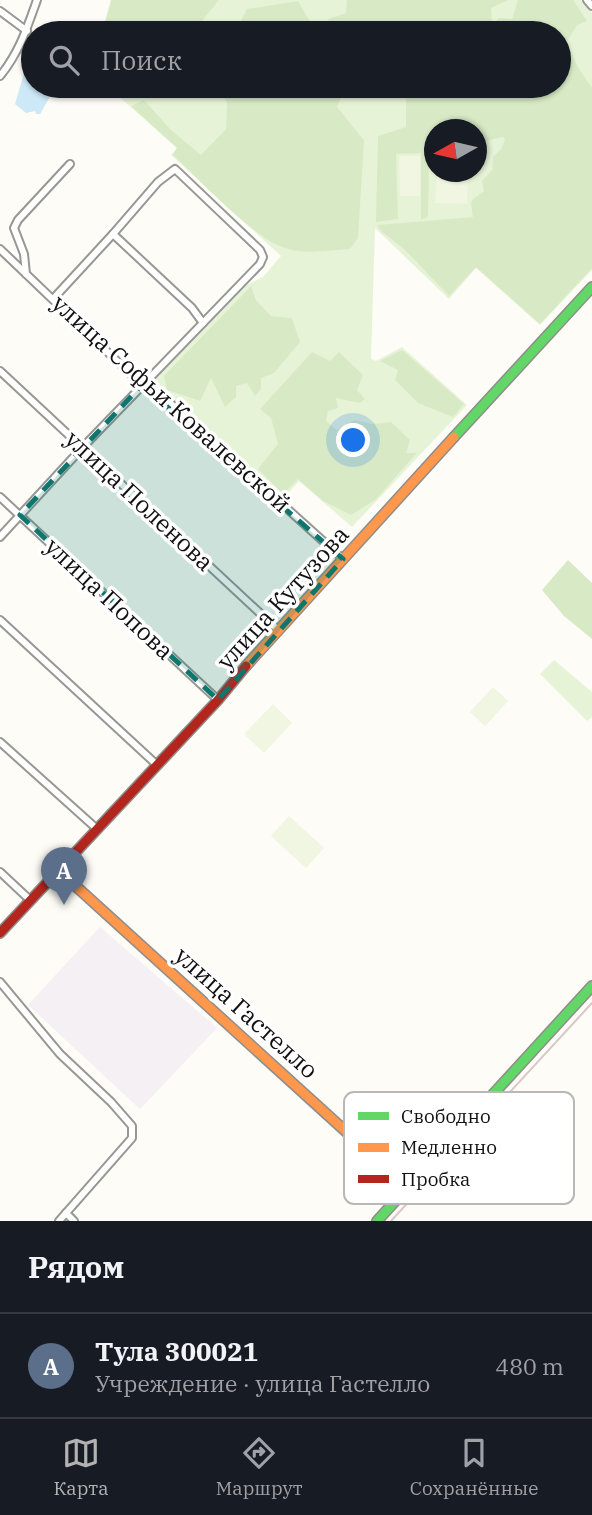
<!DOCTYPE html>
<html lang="ru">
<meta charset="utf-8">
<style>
body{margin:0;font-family:"IBM Plex Serif",serif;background:#242831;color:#f1f3f6}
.compass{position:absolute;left:424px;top:119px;width:63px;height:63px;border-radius:50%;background:#171b24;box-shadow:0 2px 5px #0004;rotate:262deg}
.you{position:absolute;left:354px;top:441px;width:24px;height:24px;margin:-18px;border:5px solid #fff;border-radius:50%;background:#1a73e8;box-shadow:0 0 0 10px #1a73e833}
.badge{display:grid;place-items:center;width:46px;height:46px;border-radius:50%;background:#b2b2b3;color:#fff;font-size:23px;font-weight:700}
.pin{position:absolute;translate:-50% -58px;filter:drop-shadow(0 2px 4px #0008)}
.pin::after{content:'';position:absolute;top:37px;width:24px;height:21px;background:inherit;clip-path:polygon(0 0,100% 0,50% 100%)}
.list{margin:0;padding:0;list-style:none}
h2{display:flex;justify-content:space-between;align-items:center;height:91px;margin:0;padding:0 28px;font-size:30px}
h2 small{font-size:23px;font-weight:400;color:#9ea1a6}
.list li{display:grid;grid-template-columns:46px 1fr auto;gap:21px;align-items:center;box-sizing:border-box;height:105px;padding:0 28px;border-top:2px solid #363941}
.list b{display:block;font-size:26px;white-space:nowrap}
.list p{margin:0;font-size:23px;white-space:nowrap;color:#9ea1a6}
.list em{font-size:23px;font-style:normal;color:#9ea1a6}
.icon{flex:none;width:38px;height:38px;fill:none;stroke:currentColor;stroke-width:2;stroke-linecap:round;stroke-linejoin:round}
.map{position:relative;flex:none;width:592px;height:1221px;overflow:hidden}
.search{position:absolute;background:#171b24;box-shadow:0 2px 5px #0004;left:21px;right:21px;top:21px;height:77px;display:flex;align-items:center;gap:18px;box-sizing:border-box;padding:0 24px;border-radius:38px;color:#9ea1a6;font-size:26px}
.sheet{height:196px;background:#171b24}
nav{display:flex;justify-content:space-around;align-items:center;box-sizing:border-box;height:98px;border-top:2px solid #363941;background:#171b24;font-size:19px;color:#9ea1a6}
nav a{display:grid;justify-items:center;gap:4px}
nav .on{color:#b2b2b3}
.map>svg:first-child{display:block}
.industrial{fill:#f5f0f3}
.green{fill:#e7f3d7;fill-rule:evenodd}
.forest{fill:#d8eac5}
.pitch{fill:#f0f6e1}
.water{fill:#cde8f7}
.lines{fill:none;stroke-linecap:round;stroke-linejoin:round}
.street-casing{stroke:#979795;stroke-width:10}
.fast-casing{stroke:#8e8d8b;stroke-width:12}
.slow-casing{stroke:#8e8d8b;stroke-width:12}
.jam-casing{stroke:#8e8d8b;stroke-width:12}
.street{stroke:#fffffe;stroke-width:6}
.fast{stroke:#63d668;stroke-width:9}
.slow{stroke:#ff974d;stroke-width:9}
.jam{stroke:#b3261e;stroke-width:9}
.tram{stroke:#d9c6c7;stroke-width:2}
.marked{fill:#0f766e;fill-opacity:0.2;stroke:#0f766e;stroke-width:5;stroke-dasharray:14 9;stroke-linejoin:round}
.labels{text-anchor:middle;stroke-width:7;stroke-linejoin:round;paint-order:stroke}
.street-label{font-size:24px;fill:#111;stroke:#fff}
.key{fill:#fff;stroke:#b8b8b8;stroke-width:2}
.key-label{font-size:19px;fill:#111}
</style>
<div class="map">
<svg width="592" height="1221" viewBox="0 0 592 1221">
<rect width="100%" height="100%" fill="#fdfcf7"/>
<polygon class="industrial" points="100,927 217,1028 140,1109 28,1005"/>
<g class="green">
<path d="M120,0h461l11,13v257l-52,55 -64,-57 -27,31 -74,-71 -4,131 5,2 26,-14 65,58 -115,122 -53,-46 -15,17 -131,-117 92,-95 18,-9 18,-21 -110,-101 6,-7 -70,-62h452v-53h-453zM434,130h42v42h-42z"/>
<polygon points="554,660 592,692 592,717 587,721 540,674"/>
</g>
<g class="forest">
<polygon points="111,0 219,0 192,33 102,33"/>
<path d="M347,0h161l-17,8 1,18 7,-8 13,1 6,-19h55l14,21 -10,4 -11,18 13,26 13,19v180l-52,56 -64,-57 -27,29 -44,-46 -24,-19 -4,-6 96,-8c-3,-19 -4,-15 11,-26l-2,-10 10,-11 1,-13 8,-8 4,-9 -2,-3 -26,6 -1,-13h-42v20l-5,9 -1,58 -7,3v-67l-25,1 2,65 -22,3 2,-86 28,-9v-28l-5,-13h158v-53h-225l-6,-14 18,-6z"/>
<polygon points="298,1 317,33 235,33 247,9"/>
<path d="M215,86h132l-10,21 27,33 -6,98 -8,11c-20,1 -45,6 -65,-1 -32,-10 -85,-68 -112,-93l4,-7 -46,-42 13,-6 27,30 30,25 25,-26 1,-27z"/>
<polygon points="251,286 256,300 271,316 292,318 300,342 274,373 261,378 261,389 255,396 247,383 236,386 236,397 225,407 211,378 200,401 167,390 164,376"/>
<polygon points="402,350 464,404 453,417 418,403 395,380 398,370 380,361"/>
<polygon points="312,352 330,361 339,352 363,375 357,390 365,399 360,403 336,398 338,408 328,411 326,421 337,430 355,420 372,424 391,422 410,440 406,453 417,453 375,500 351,515 323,501 298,479 283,494 258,469 278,444 271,418 260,409"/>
<polygon points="568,560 592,583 592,639 564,616 542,590"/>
</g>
<g class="pitch">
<polygon points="420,156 420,196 400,196 399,156"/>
<polygon points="437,172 468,172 467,204 435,203"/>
<polygon points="493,687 508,701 485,726 470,712"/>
<polygon points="273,704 292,723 264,753 244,734"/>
<polygon points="289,816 324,848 306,868 271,836"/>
</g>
<polygon class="water" points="33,41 33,86 56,86 40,114 36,114 35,111 26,113 15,104 27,63 29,49"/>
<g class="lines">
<g class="street-casing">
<g id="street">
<polyline points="587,0 592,6"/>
<polyline points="0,11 27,31"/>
<path d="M0,76c19,-23 27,-48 37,-76"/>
<polyline points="113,234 192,308 203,323"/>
<polyline points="0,249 142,385 161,395 343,559"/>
<polyline points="26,274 24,254 14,228 18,220 70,164"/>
<polyline points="0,371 278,630"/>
<polyline points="0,497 218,700"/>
<polyline points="0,537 82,448 260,264 263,257 260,250 175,169 158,182 113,234 53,299"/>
<polyline points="0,620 157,765"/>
<polyline points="0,742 97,829"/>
<polyline points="0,872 30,900"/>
<polyline points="0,982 60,1054 111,1102 132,1126 132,1138 59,1221"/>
<polyline points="66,1213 74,1221"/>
</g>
</g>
<g class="fast-casing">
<g id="fast">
<polyline points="454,437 592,287"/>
<polyline points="377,1221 592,986"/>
</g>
</g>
<g class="slow-casing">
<g id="slow">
<polyline points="246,666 454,437"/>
<polyline points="58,870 407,1187"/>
</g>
</g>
<g class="jam-casing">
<polyline id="jam" points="0,933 218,700 246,666"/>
</g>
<use href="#street" class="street"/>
<use href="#fast" class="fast"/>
<use href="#slow" class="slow"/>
<use href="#jam" class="jam"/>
<polyline class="tram" points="391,1221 592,1003"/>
</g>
<path class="marked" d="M142,385l201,174 -125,141 -198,-185z"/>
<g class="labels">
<g class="street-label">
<text transform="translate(171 404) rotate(42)" y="8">улица Софьи Ковалевской</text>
<text transform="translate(139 501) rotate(43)" y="8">улица Поленова</text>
<text transform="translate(283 598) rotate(-48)" y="8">улица Кутузова</text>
<text transform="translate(109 599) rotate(43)" y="8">улица Попова</text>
<text transform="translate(246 1013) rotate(42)" y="8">улица Гастелло</text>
</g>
</g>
<rect x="344" y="1092" width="230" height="112" rx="10" class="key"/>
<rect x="358" y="1112" width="31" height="8" fill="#63d668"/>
<rect x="358" y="1143" width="31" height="9" fill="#ff974d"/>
<rect x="358" y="1175" width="31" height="8" fill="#b3261e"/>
<g class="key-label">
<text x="401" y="1123">Свободно</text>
<text x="401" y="1154">Медленно</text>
<text x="401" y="1186">Пробка</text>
</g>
</svg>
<svg class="compass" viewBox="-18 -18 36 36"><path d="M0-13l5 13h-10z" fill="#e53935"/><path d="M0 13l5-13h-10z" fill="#9ea1a6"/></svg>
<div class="you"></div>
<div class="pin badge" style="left:64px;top:905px;background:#5c6f8a">A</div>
<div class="search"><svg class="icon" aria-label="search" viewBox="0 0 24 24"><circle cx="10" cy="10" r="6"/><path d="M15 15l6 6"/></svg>Поиск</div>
</div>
<section class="sheet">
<h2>Рядом<small></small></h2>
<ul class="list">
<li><span class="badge" style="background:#5c6f8a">A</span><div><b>Тула 300021</b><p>Учреждение · улица Гастелло</p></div><em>480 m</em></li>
</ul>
</section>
<nav>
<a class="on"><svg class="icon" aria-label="map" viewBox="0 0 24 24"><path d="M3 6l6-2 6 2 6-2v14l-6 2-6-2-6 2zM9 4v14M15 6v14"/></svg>Карта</a>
<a><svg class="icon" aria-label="directions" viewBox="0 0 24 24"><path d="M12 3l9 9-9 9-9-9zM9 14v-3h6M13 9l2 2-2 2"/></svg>Маршрут</a>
<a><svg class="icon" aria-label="saved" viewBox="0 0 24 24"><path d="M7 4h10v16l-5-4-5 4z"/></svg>Сохранённые</a>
</nav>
